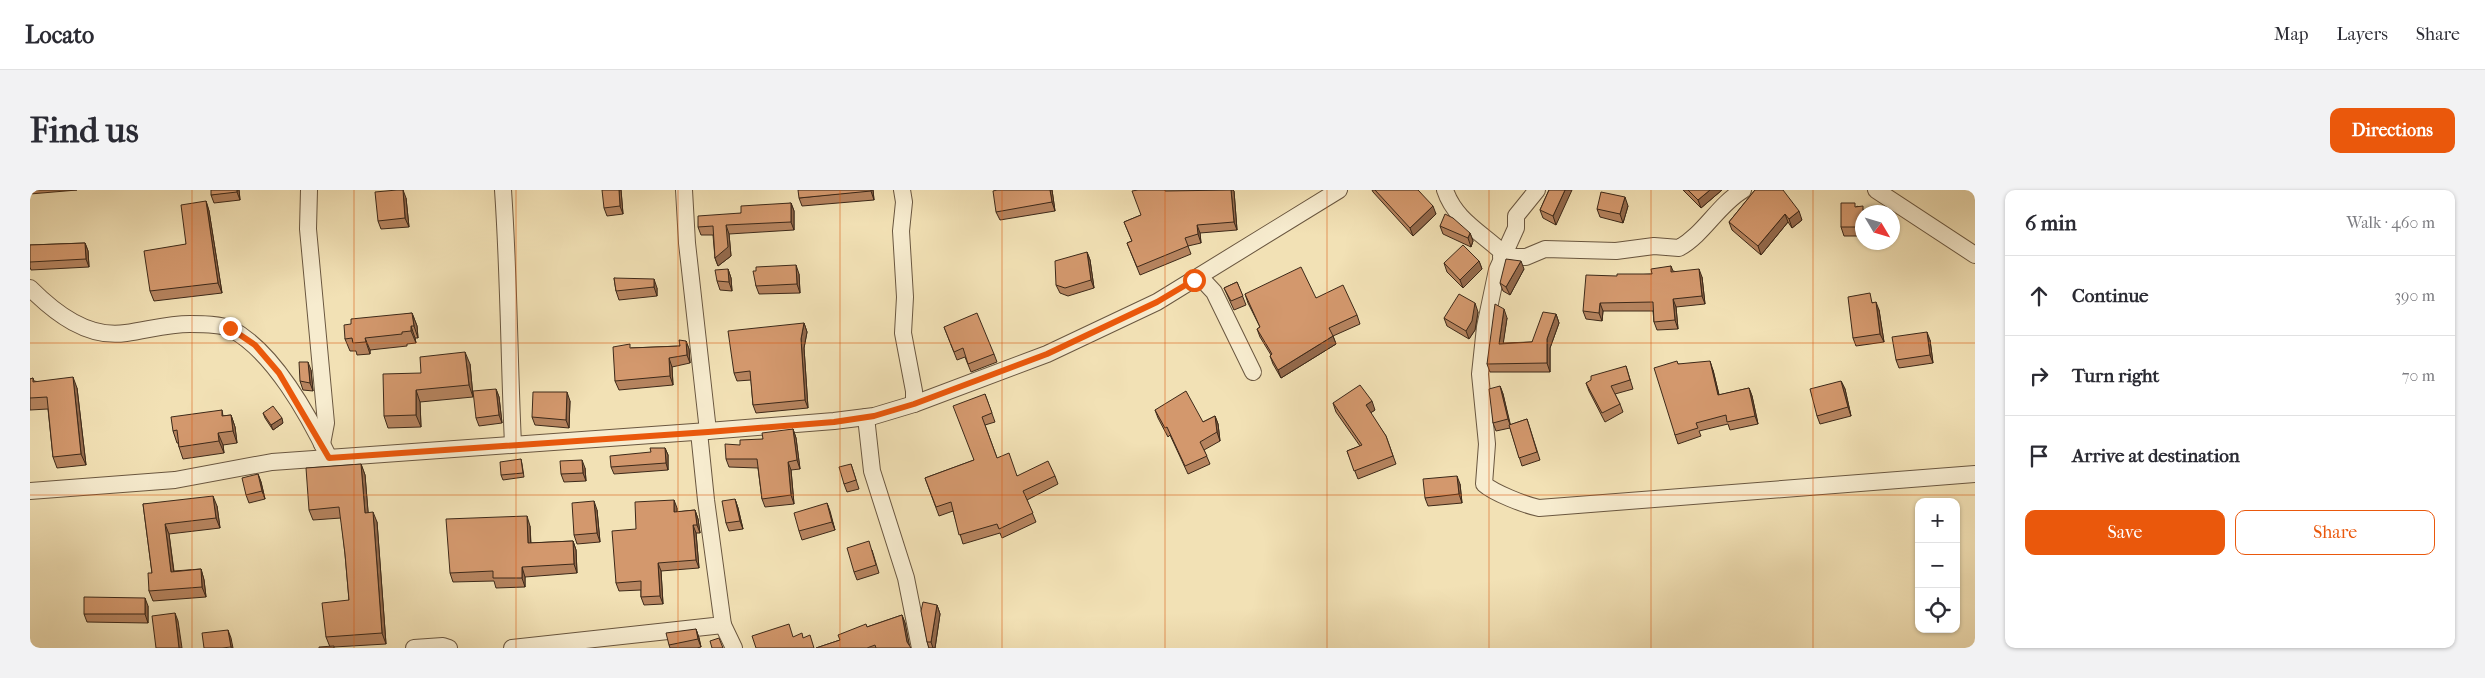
<!DOCTYPE html>
<meta charset="utf-8">
<style>
body{margin:0;font-family:"IM FELL French Canon",serif;background:#f2f2f3;color:#2b2b33}
.controls{position:absolute;right:15px;bottom:15px;display:grid;overflow:hidden;border-radius:10px;box-shadow:0 1px 4px #0004}
.controls button{width:45px;height:45px;display:grid;place-items:center;padding:0;border:0;border-bottom:1px solid #e1e1e2;background:#fff;color:#2b2b33;font:25px sans-serif}
.compass{position:absolute;left:1825px;top:15px;width:45px;height:45px;border-radius:50%;background:#fff;box-shadow:0 1px 4px #0004;rotate:128deg}
.stop{position:absolute;width:15px;height:15px;margin:-11px;border:4px solid #ea580c;border-radius:50%;background:#fff}
.stop.end{background:#ea580c;border-color:#fff;box-shadow:0 1px 5px #0008}
.list{margin:0;padding:0;list-style:none}
h2{display:flex;justify-content:space-between;align-items:center;height:65px;margin:0;padding:0 20px;font-size:21px}
h2 small{font-size:16px;font-weight:400;color:#7c7c81}
.list li{display:grid;grid-template-columns:32px 1fr auto;gap:15px;align-items:center;box-sizing:border-box;height:80px;padding:0 20px;border-top:1px solid #e1e1e2}
.list b{display:block;font-size:19px;white-space:nowrap}
.list em{font-size:16px;font-style:normal;color:#7c7c81}
.actions{display:flex;gap:10px;padding:15px 20px}
.actions a{flex:1;padding:11px 0;border:1px solid #ea580c;border-radius:10px;text-align:center;font-size:18px;color:#ea580c}
.actions .main{background:#ea580c;color:#fff}
.icon{flex:none;width:28px;height:28px;fill:none;stroke:currentColor;stroke-width:2;stroke-linecap:round;stroke-linejoin:round}
.map{position:relative;flex:none;width:1945px;height:458px;overflow:hidden;border-radius:10px}
header{display:flex;align-items:center;gap:30px;box-sizing:border-box;height:70px;padding:0 25px;background:#fff;border-bottom:1px solid #e1e1e2}
header strong{font-size:24px}
nav{display:flex;gap:28px;margin-inline-start:auto;font-size:18px}
.intro{display:flex;align-items:center;justify-content:space-between;box-sizing:border-box;height:120px;padding:0 30px}
h1{margin:0;font-size:35px}
.button{padding:12px 22px;border-radius:10px;background:#ea580c;color:#fff;font-size:18px;font-weight:700}
main{display:flex;gap:30px;padding:0 30px}
aside{flex:1;background:#fff;border-radius:10px;box-shadow:0 1px 4px #0004}
.map>svg:first-child{display:block}
.lines{fill:none;stroke-linecap:round;stroke-linejoin:round}
.street-casing{stroke:#6a5740;stroke-width:18}
.street{stroke:#f7eccf;stroke-width:16}
.wall{fill:#b5835e;stroke:#3d2919}
.shaded-wall{fill:#946a4c;stroke:#3d2919}
.building{fill:#d3986d;stroke:#3d2919}
.route{stroke:#ea580c;stroke-width:6}
.grid{fill:none;stroke:#d7540d;stroke-width:1;stroke-opacity:0.55}
</style>
<header>
<strong>Locato</strong>
<nav><a>Map</a><a>Layers</a><a>Share</a></nav>
</header>
<div class="intro"><h1>Find us</h1><a class="button">Directions</a></div>
<main>
<div class="map">
<svg width="1945" height="458" viewBox="0 0 1945 458">
<rect width="100%" height="100%" fill="#f2e1b5"/>
<filter id="stains"><feTurbulence type="fractalNoise" baseFrequency=".004" numOctaves="4"/><feColorMatrix values="0 0 0 0 .2 0 0 0 0 .09 0 0 0 0 .02 0 0 0 .5 -.17"/></filter>
<radialGradient id="worn" r=".72"><stop offset=".6" stop-color="#630" stop-opacity="0"/><stop offset="1" stop-color="#630" stop-opacity=".3"/></radialGradient>
<g class="lines">
<g class="street-casing">
<g id="street">
<polyline points="279,0 278,39 296,233 292,254"/>
<path d="M473,0c6,85 6,170 10,254"/>
<polyline points="654,0 657,53 678,241"/>
<polyline points="872,0 874,12 871,41 875,107 873,143 884,201 884,214"/>
<path d="M1415,0c10,30 36,42 58,63"/>
<path d="M1507,0l-21,26v12l-19,42 -12,57 -5,47 7,70 -3,40c10,9 41,21 55,24l436,-34"/>
<polyline points="1846,0 1945,65"/>
<path d="M1471,67h25l19,-8 71,2 38,-5 25,2c25,-14 39,-43 64,-58"/>
<polyline points="1170,87 1184,102 1223,182"/>
<path d="M0,98c25,25 58,51 96,45 22,-3 42,-9 64,-9 12,0 31,0 41,5 42,22 78,87 98,129"/>
<polyline points="836,227 842,281 876,388 890,458"/>
<polyline points="0,301 145,290 242,272 678,241 804,231 844,226 884,214 1017,164 1127,112 1309,0"/>
<polyline points="693,435 704,458"/>
<polyline points="384,458 413,456 419,458"/>
<polyline points="482,458 693,435 676,310 669,242"/>
</g>
</g>
<use href="#street" class="street"/>
</g>
<g class="wall">
<polygon points="0,0 47,0 0,4"/>
<polygon points="209,0 210,10 184,13 181,5"/>
<polygon points="591,0 593,24 577,26 574,18"/>
<polygon points="843,0 844,10 772,16 769,8"/>
<polygon points="1022,0 1025,21 970,30 966,22"/>
<polygon points="1342,0 1388,0 1406,24 1383,46 1343,2"/>
<polygon points="1519,0 1526,35 1513,28 1510,20"/>
<polygon points="1653,0 1692,0 1671,18"/>
<polygon points="1725,0 1772,30 1762,38 1758,32 1731,65 1702,40 1699,32"/>
<polygon points="1135,1 1204,1 1207,40 1170,43 1171,53 1158,56 1161,64 1110,85 1097,53 1102,51 1094,32 1111,25"/>
<polygon points="376,8 379,37 351,39 348,31"/>
<polygon points="176,11 179,21 192,103 124,111 120,101 156,54"/>
<polygon points="761,13 764,21 764,40 699,44 701,66 688,76 685,68 683,45 671,45 668,37 711,23"/>
<polygon points="1598,16 1593,33 1570,27 1567,19"/>
<polygon points="1827,16 1835,21 1844,21 1845,22 1832,22 1832,46 1814,46 1811,37"/>
<polygon points="1410,36 1440,43 1443,51 1441,57 1413,44"/>
<polygon points="55,53 58,61 59,77 1,80 0,77 0,55"/>
<polygon points="1057,62 1060,70 1064,98 1038,106 1030,103 1026,95"/>
<polygon points="1449,71 1452,79 1433,98 1417,82 1414,73"/>
<polygon points="1641,76 1643,81 1672,87 1675,114 1646,117 1648,139 1627,140 1624,132 1623,121 1573,121 1572,131 1556,129 1553,121 1587,86 1622,84"/>
<polygon points="698,79 701,88 702,101 690,100 687,91"/>
<polygon points="1494,79 1480,105 1473,101 1470,93"/>
<polygon points="726,81 769,84 770,103 729,104 726,96"/>
<polygon points="584,88 627,98 627,106 589,110 586,101"/>
<polygon points="1207,92 1216,115 1204,120 1194,98"/>
<polygon points="1215,104 1286,108 1327,125 1330,134 1303,146 1306,154 1251,188 1243,174 1240,166 1241,165 1230,147 1227,139 1230,137 1218,113"/>
<polygon points="1843,112 1849,120 1854,152 1826,156 1823,148"/>
<polygon points="1448,122 1445,140 1439,149 1417,136 1414,128"/>
<polygon points="382,123 387,136 388,148 385,148 386,153 377,154 377,156 340,160 340,164 327,165 326,161 320,161 315,149 321,134"/>
<polygon points="1526,124 1529,133 1520,158 1520,182 1460,182 1457,174 1477,128 1473,153 1502,152"/>
<polygon points="774,133 777,142 774,158 778,218 726,223 723,215 721,190 707,191 704,183"/>
<polygon points="914,137 964,164 967,172 941,182 935,167 927,170"/>
<polygon points="1900,150 1903,173 1869,178 1866,170"/>
<polygon points="656,151 659,159 660,173 642,177 643,195 589,200 585,191 601,158 650,156"/>
<polygon points="440,174 443,207 390,212 391,237 358,238 354,226 391,183"/>
<polygon points="1648,174 1683,180 1689,205 1719,198 1722,206 1728,234 1700,240 1698,234 1669,241 1671,246 1648,254 1645,245"/>
<polygon points="1596,176 1603,199 1585,204 1590,214 1593,222 1575,232 1559,201 1556,193"/>
<polygon points="281,180 283,201 273,200 270,191"/>
<polygon points="3,188 4,191 47,198 56,275 27,278 23,267 18,219 0,220 0,189"/>
<polygon points="1811,191 1815,199 1821,226 1790,234 1787,226"/>
<polygon points="1470,196 1473,204 1480,235 1497,229 1510,270 1492,276 1480,238 1466,241 1463,233"/>
<polygon points="466,199 469,207 472,233 449,236 446,228"/>
<polygon points="955,204 965,232 955,235 967,268 987,286 1025,286 1028,294 997,310 1006,332 972,348 970,343 933,354 923,321 909,326 895,288 944,270"/>
<polygon points="540,211 539,238 505,235 502,227"/>
<polygon points="1303,213 1345,220 1340,223 1356,246 1366,274 1328,289 1317,261 1330,256 1306,222"/>
<polygon points="192,220 193,226 201,225 205,237 207,253 193,255 194,263 153,269 149,257 148,253 147,253 143,241"/>
<polygon points="1125,220 1173,232 1185,226 1188,234 1190,251 1174,260 1180,274 1158,284 1140,245 1138,247 1128,228"/>
<polygon points="233,223 253,233 243,240 235,228"/>
<polygon points="763,239 766,248 770,279 761,280 764,314 735,317 732,309 728,278 699,277 696,269 710,255 733,249"/>
<polygon points="635,258 638,265 638,280 584,284 581,277"/>
<polygon points="491,269 492,274 494,287 473,290 471,285"/>
<polygon points="331,274 335,285 338,322 347,332 356,454 304,457 300,457 296,447 319,410 315,364 311,328 283,330 279,320"/>
<polygon points="821,274 829,299 817,302 814,294"/>
<polygon points="555,278 556,291 534,292 531,284"/>
<polygon points="228,284 231,292 235,309 219,313 216,305"/>
<polygon points="1430,294 1432,313 1398,316 1395,308"/>
<polygon points="705,309 708,318 713,339 699,341 696,333"/>
<polygon points="797,313 805,340 772,350 769,341"/>
<polygon points="113,314 187,316 190,338 139,344 144,381 171,379 174,390 176,407 123,411 119,401 122,383"/>
<polygon points="647,318 647,322 665,320 668,329 670,343 666,343 669,378 631,381 633,414 614,415 611,407 611,400 589,401 586,393 606,339"/>
<polygon points="567,320 570,352 547,354 544,345"/>
<polygon points="500,336 501,353 543,351 546,360 547,383 495,387 495,397 466,398 464,391 423,392 420,383"/>
<polygon points="842,360 849,383 827,390 824,382"/>
<polygon points="907,415 910,424 905,458 899,458 897,452"/>
<polygon points="118,416 118,433 57,432 54,424"/>
<polygon points="872,425 875,433 879,456 881,458 786,458 810,450 837,437"/>
<polygon points="666,439 669,448 671,457 667,458 640,458 639,455"/>
</g>
<g class="shaded-wall">
<polygon points="207,0 209,0 210,10 207,2"/>
<polygon points="373,0 376,8 379,37 375,28"/>
<polygon points="589,0 591,0 593,24 590,16"/>
<polygon points="841,0 843,0 844,10 841,1"/>
<polygon points="1020,0 1022,0 1025,21 1022,12"/>
<polygon points="1201,0 1203,0 1204,1 1207,40 1204,32"/>
<polygon points="1535,0 1542,0 1526,35 1523,26"/>
<polygon points="1680,0 1692,0 1671,18 1668,10"/>
<polygon points="1595,7 1598,16 1593,33 1590,24"/>
<polygon points="176,11 179,21 192,103 188,93"/>
<polygon points="761,13 764,21 764,40 761,32"/>
<polygon points="1403,16 1406,24 1383,46 1380,38"/>
<polygon points="1769,21 1772,30 1762,38 1759,29"/>
<polygon points="1755,24 1758,32 1731,65 1728,56"/>
<polygon points="696,35 699,44 701,66 688,76 685,68"/>
<polygon points="1167,35 1170,43 1171,53 1168,44"/>
<polygon points="1440,43 1443,51 1441,57 1438,48"/>
<polygon points="55,53 58,61 59,77 56,69"/>
<polygon points="1057,62 1060,70 1064,98 1061,90"/>
<polygon points="1449,71 1452,79 1433,98 1430,90"/>
<polygon points="1491,71 1494,79 1480,105 1476,97"/>
<polygon points="766,75 769,84 770,103 767,94"/>
<polygon points="698,79 701,88 702,101 699,92"/>
<polygon points="1669,79 1672,87 1675,114 1672,106"/>
<polygon points="624,89 627,98 627,106 624,97"/>
<polygon points="1643,109 1646,117 1648,139 1645,130"/>
<polygon points="1846,112 1849,120 1854,152 1850,144"/>
<polygon points="1445,113 1448,122 1445,140 1439,149 1436,141"/>
<polygon points="1570,113 1573,121 1572,131 1569,123"/>
<polygon points="1474,119 1477,128 1472,162 1469,154"/>
<polygon points="382,123 387,136 388,148 384,136"/>
<polygon points="1526,124 1529,133 1520,158 1520,182 1517,173 1517,149"/>
<polygon points="774,133 777,142 774,158 778,218 775,210 771,149"/>
<polygon points="381,136 385,148 386,153 381,141"/>
<polygon points="1897,142 1900,150 1903,173 1900,165"/>
<polygon points="1303,146 1306,154 1251,188 1248,180"/>
<polygon points="335,148 340,160 340,164 336,152"/>
<polygon points="656,151 659,159 660,173 657,165"/>
<polygon points="435,162 440,174 443,207 439,195"/>
<polygon points="639,168 642,177 643,195 640,186"/>
<polygon points="1680,171 1683,180 1691,213 1688,205"/>
<polygon points="278,172 281,180 283,201 280,193"/>
<polygon points="43,187 47,198 56,275 51,264"/>
<polygon points="1811,191 1815,199 1821,226 1818,217"/>
<polygon points="1470,196 1473,204 1481,237 1478,229"/>
<polygon points="1719,198 1722,206 1728,234 1725,226"/>
<polygon points="466,199 469,207 472,233 469,225"/>
<polygon points="386,200 390,212 391,237 386,225"/>
<polygon points="537,202 540,211 539,238 536,230"/>
<polygon points="1342,211 1345,220 1339,224 1336,215"/>
<polygon points="201,225 205,237 207,253 203,241"/>
<polygon points="1185,226 1188,234 1190,251 1187,242"/>
<polygon points="252,228 253,233 243,240 241,235"/>
<polygon points="763,239 766,248 770,279 767,270"/>
<polygon points="188,243 193,255 194,263 189,251"/>
<polygon points="635,258 638,265 638,280 636,273"/>
<polygon points="552,270 555,278 556,291 553,283"/>
<polygon points="758,272 761,280 764,314 761,305"/>
<polygon points="331,274 335,285 339,333 335,323"/>
<polygon points="228,284 231,292 235,309 232,301"/>
<polygon points="1427,286 1430,294 1432,313 1429,304"/>
<polygon points="183,306 187,316 190,338 186,328"/>
<polygon points="705,309 708,318 713,339 710,331"/>
<polygon points="644,310 647,318 647,330 644,322"/>
<polygon points="564,311 567,320 570,352 567,343"/>
<polygon points="797,313 800,321 805,340 802,332"/>
<polygon points="665,320 668,329 670,343 667,335"/>
<polygon points="343,322 347,332 356,454 352,443"/>
<polygon points="497,326 500,336 501,362 498,353"/>
<polygon points="135,334 139,344 145,392 141,382"/>
<polygon points="663,335 666,343 669,378 666,370"/>
<polygon points="543,351 546,360 547,383 544,374"/>
<polygon points="628,373 631,381 633,414 630,406"/>
<polygon points="492,377 495,387 495,397 492,388"/>
<polygon points="171,379 174,390 176,407 172,397"/>
<polygon points="115,408 118,416 118,433 115,424"/>
<polygon points="907,415 910,424 905,458 903,458 901,452"/>
<polygon points="145,423 148,431 152,458 149,458"/>
<polygon points="872,425 875,433 880,458 877,452"/>
<polygon points="666,439 669,448 671,457 668,449"/>
<polygon points="198,440 201,448 203,458 201,458 201,457"/>
</g>
<g class="building">
<polygon points="181,0 207,0 207,2 181,5"/>
<polygon points="367,0 373,0 375,28 348,31 345,2"/>
<polygon points="572,0 589,0 590,16 574,18"/>
<polygon points="768,0 841,0 841,1 769,8"/>
<polygon points="967,0 1020,0 1022,12 966,22 963,1"/>
<polygon points="1108,0 1135,0 1135,1 1201,0 1204,32 1167,35 1168,44 1155,48 1158,56 1107,77 1097,53 1102,51 1094,32 1111,25 1102,1"/>
<polygon points="1345,0 1388,0 1403,16 1380,38"/>
<polygon points="1519,0 1535,0 1523,26 1510,20"/>
<polygon points="1658,0 1680,0 1668,10"/>
<polygon points="1725,0 1753,0 1769,21 1759,29 1755,24 1728,56 1699,32"/>
<polygon points="1571,2 1595,7 1590,24 1567,19"/>
<polygon points="176,11 188,93 120,101 114,61 156,54 151,15"/>
<polygon points="761,13 761,32 696,35 698,57 685,68 683,36 668,37 668,26 711,23 711,16"/>
<polygon points="1811,13 1825,13 1825,17 1833,16 1833,21 1844,21 1844,22 1832,22 1832,37 1811,37"/>
<polygon points="1415,24 1423,28 1440,43 1438,48 1410,36"/>
<polygon points="55,53 56,69 0,72 0,55"/>
<polygon points="1433,55 1449,71 1430,90 1414,73"/>
<polygon points="1057,62 1061,90 1035,98 1026,95 1025,71"/>
<polygon points="1476,69 1491,71 1476,97 1470,93"/>
<polygon points="766,75 767,94 726,96 723,81 726,81 726,77"/>
<polygon points="1641,76 1641,82 1669,79 1672,106 1643,109 1645,130 1624,132 1623,112 1570,113 1569,123 1553,121 1556,85 1587,86 1587,84 1622,84 1621,79"/>
<polygon points="1271,77 1286,108 1313,95 1327,125 1299,138 1303,146 1248,180 1240,166 1242,164 1227,139 1230,137 1215,104"/>
<polygon points="698,79 699,92 687,91 685,80"/>
<polygon points="584,88 624,89 624,97 586,101"/>
<polygon points="1207,92 1213,106 1201,111 1194,98"/>
<polygon points="1840,103 1842,113 1846,112 1850,144 1823,148 1818,107"/>
<polygon points="1429,104 1445,113 1442,131 1436,141 1414,128"/>
<polygon points="1465,114 1474,119 1469,154 1502,152 1513,122 1526,124 1517,149 1517,173 1457,174"/>
<polygon points="382,123 384,136 381,136 381,141 372,142 372,144 335,148 336,152 323,153 322,148 315,149 314,135 321,134 321,129"/>
<polygon points="947,123 964,164 938,174 933,158 924,162 914,137"/>
<polygon points="774,133 771,149 775,210 723,215 720,181 704,183 698,141"/>
<polygon points="1897,142 1900,165 1866,170 1862,147"/>
<polygon points="649,150 656,151 657,165 639,168 640,186 585,191 583,157 600,154 600,158 650,156"/>
<polygon points="435,162 439,195 386,200 386,225 354,226 353,184 391,183 390,167"/>
<polygon points="1647,171 1648,174 1680,171 1688,205 1719,198 1725,226 1697,232 1696,225 1666,233 1668,238 1645,245 1624,178"/>
<polygon points="269,172 278,172 280,193 270,191"/>
<polygon points="1596,176 1600,190 1581,196 1590,214 1572,223 1556,193 1561,190 1561,186"/>
<polygon points="43,187 51,264 23,267 17,207 0,208 0,189 3,188 3,192"/>
<polygon points="1811,191 1818,217 1787,226 1780,199"/>
<polygon points="1330,195 1342,211 1336,215 1356,246 1363,266 1324,281 1317,261 1332,255 1303,213"/>
<polygon points="1470,196 1478,229 1463,233 1459,199"/>
<polygon points="466,199 469,225 446,228 443,201"/>
<polygon points="1156,201 1173,232 1185,226 1187,242 1170,252 1177,266 1155,276 1137,237 1135,238 1125,220"/>
<polygon points="503,202 537,202 536,230 502,227"/>
<polygon points="955,204 962,223 952,227 967,268 979,263 987,286 1018,271 1025,286 993,301 1003,323 969,339 967,334 929,345 921,312 906,317 895,288 944,270 923,216"/>
<polygon points="243,216 252,228 241,235 233,223"/>
<polygon points="192,220 192,226 201,225 203,241 188,243 189,251 149,257 147,240 143,241 141,227"/>
<polygon points="1497,229 1507,262 1489,268 1479,235"/>
<polygon points="763,239 767,270 758,272 761,305 732,309 727,269 696,269 695,254 710,255 710,250 733,249 732,243"/>
<polygon points="620,258 635,258 636,273 581,277 580,266 621,262"/>
<polygon points="491,269 493,283 471,285 470,272"/>
<polygon points="552,270 553,283 531,284 530,271"/>
<polygon points="331,274 335,323 343,322 352,443 296,447 292,413 319,410 315,364 309,317 279,320 276,278"/>
<polygon points="821,274 826,290 814,294 809,277"/>
<polygon points="228,284 232,301 216,305 212,288"/>
<polygon points="1427,286 1429,304 1395,308 1393,289"/>
<polygon points="183,306 186,328 135,334 141,382 171,379 172,397 119,401 118,383 122,383 113,314"/>
<polygon points="705,309 710,331 696,333 692,311"/>
<polygon points="644,310 644,322 665,320 667,335 663,335 666,370 628,373 630,406 611,407 611,391 586,393 582,341 606,339 605,312"/>
<polygon points="564,311 567,343 544,345 542,313"/>
<polygon points="797,313 802,332 769,341 764,323"/>
<polygon points="497,326 498,353 543,351 544,374 492,377 492,388 463,388 463,381 420,383 416,329"/>
<polygon points="839,351 846,375 824,382 817,358"/>
<polygon points="54,407 115,408 115,424 54,424"/>
<polygon points="893,412 907,415 901,452 897,452 891,421"/>
<polygon points="145,423 149,458 126,458 122,426"/>
<polygon points="872,425 877,452 881,458 846,458 845,455 837,458 786,458 810,450 808,445 836,434 837,437"/>
<polygon points="759,434 763,447 772,443 773,448 780,445 784,458 726,458 722,446"/>
<polygon points="666,439 668,449 639,455 636,443"/>
<polygon points="198,440 201,457 192,458 174,458 172,443"/>
<polygon points="689,448 693,458 682,458 680,451"/>
<polygon points="304,456 304,458 289,458 289,457"/>
</g>
<g class="lines">
<polyline class="route" points="200,138 225,155 249,183 299,268 678,242 804,232 844,226 884,214 1017,164 1127,112 1164,90"/>
</g>
<path class="grid" d="M162,0v458M324,0v458M486,0v458M648,0v458M810,0v458M972,0v458M1135,0v458M1297,0v458M1459,0v458M1621,0v458M1783,0v458M0,153h1945M0,305h1945"/>
<rect width="100%" height="100%" filter="url(#stains)"/>
<rect width="100%" height="100%" fill="url(#worn)"/>
</svg>
<div class="controls">
<button>+</button>
<button>−</button>
<button><svg class="icon" aria-label="locate" viewBox="0 0 24 24"><circle cx="12" cy="12" r="6"/><path d="M12 2v4M12 18v4M2 12h4M18 12h4"/></svg></button>
</div>
<svg class="compass" viewBox="-18 -18 36 36"><path d="M0-13l5 13h-10z" fill="#e53935"/><path d="M0 13l5-13h-10z" fill="#7c7c81"/></svg>
<div class="stop" style="left:1164px;top:90px"></div>
<div class="stop end" style="left:200px;top:138px"></div>
</div>
<aside>
<h2>6 min<small>Walk · 460 m</small></h2>
<ul class="list">
<li><svg class="icon" aria-label="ahead" viewBox="0 0 24 24"><path d="M12 20V5M6 11l6-6 6 6"/></svg><div><b>Continue</b></div><em>390 m</em></li>
<li><svg class="icon" aria-label="right" viewBox="0 0 24 24"><path d="M7 20v-9h11M14 6l5 5-5 5"/></svg><div><b>Turn right</b></div><em>70 m</em></li>
<li><svg class="icon" aria-label="arrive" viewBox="0 0 24 24"><path d="M6 21V4h12l-3 4 3 4H6"/></svg><div><b>Arrive at destination</b></div></li>
</ul>
<div class="actions"><a class="main">Save</a><a>Share</a></div>
</aside>
</main>
